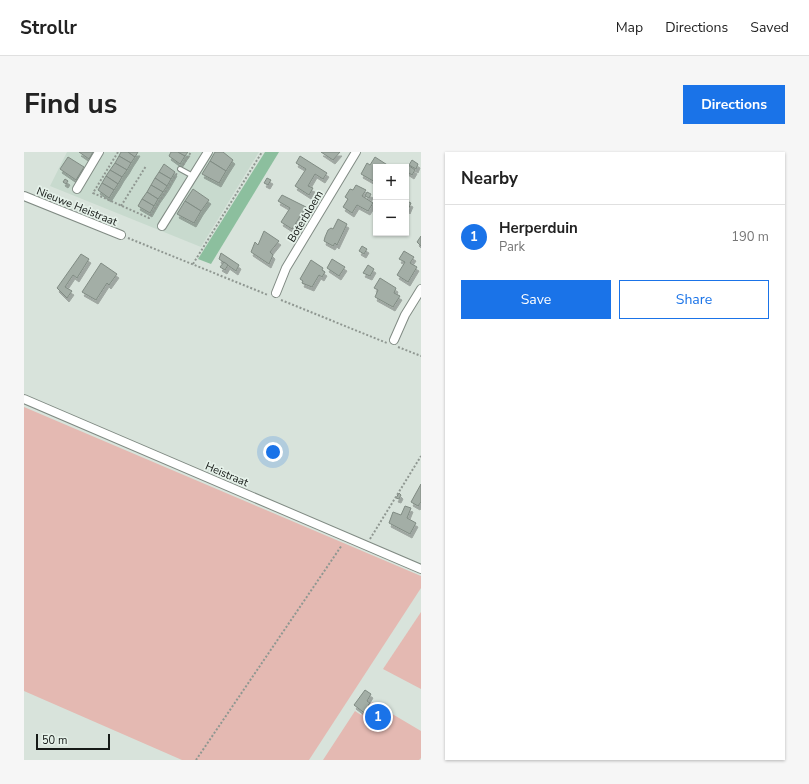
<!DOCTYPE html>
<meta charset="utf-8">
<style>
body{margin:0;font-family:"Nunito Sans",sans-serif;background:#f6f6f6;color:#222}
.controls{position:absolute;right:12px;top:12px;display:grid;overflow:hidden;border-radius:0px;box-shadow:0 1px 3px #0004}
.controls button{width:36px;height:36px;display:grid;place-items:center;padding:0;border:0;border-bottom:1px solid #e0e0e0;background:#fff;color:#222;font:20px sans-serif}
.scale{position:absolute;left:12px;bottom:10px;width:74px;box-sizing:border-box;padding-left:4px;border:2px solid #161a17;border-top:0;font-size:11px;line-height:14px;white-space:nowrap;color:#161a17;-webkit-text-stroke:3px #e5f1e9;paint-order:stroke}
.you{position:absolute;left:249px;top:300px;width:14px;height:14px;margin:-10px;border:3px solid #fff;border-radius:50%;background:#1a73e8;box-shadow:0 0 0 6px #1a73e833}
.badge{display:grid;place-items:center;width:26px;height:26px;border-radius:50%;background:#1a73e8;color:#fff;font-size:13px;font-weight:700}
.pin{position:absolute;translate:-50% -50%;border:2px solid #fff;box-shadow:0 1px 4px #0006}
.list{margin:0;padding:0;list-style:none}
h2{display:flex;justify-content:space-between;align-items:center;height:52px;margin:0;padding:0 16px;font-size:17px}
h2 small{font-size:13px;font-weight:400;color:#767676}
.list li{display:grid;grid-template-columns:26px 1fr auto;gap:12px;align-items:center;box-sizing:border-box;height:64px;padding:0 16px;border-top:1px solid #e0e0e0}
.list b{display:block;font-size:15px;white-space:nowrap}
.list p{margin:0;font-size:13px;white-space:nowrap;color:#767676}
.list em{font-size:13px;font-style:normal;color:#767676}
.actions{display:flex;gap:8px;padding:12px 16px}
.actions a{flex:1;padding:9px 0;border:1px solid #1a73e8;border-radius:0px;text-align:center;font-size:14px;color:#1a73e8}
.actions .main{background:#1a73e8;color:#fff}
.map{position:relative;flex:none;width:397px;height:608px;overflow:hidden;border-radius:0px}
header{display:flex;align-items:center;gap:24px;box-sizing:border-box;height:56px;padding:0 20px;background:#fff;border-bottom:1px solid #e0e0e0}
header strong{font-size:19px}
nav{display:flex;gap:22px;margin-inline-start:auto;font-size:14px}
.intro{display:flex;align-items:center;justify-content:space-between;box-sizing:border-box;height:96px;padding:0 24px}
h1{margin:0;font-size:28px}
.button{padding:10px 18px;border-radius:0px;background:#1a73e8;color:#fff;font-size:14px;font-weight:700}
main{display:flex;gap:24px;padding:0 24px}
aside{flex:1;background:#fff;border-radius:0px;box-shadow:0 1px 3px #0004}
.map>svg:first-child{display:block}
.built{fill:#c8dace}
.green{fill:#e4b9b2}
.water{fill:#8cbf9e}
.building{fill:#a3aea6;stroke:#808b83;filter:url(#shadow)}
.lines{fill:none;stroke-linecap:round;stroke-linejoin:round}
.lane-casing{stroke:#818b84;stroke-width:6}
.street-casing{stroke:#818b84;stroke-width:10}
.path{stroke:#8f9791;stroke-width:2;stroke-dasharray:2 2;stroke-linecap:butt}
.lane{stroke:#fff;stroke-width:4}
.street{stroke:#fff;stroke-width:8}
.labels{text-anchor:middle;stroke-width:3.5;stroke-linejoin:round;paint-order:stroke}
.street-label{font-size:11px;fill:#161a17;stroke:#e5f1e9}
</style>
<header>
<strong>Strollr</strong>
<nav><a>Map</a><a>Directions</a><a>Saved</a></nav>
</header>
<div class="intro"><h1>Find us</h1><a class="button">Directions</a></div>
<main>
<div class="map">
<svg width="397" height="608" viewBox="0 0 397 608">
<defs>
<filter id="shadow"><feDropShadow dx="2" dy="4" stdDeviation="0" flood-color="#0004"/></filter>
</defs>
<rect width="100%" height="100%" fill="#d8e3db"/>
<polygon class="built" points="43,0 235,0 177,95 26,34"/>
<g class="green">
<polygon points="0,255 397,424 397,436 285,608 158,608 0,539"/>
<polygon points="397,460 397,537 359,517"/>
<polygon points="348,550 397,579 397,606 395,608 299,608 331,559 337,563"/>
</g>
<polygon class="water" points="241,0 255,0 187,112 174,107"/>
<g class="building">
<polygon points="55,0 69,0 65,7"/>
<polygon points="97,0 104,0 111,5 107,11 95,4"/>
<polygon points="104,0 114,0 111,5"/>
<polygon points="147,0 154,0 161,4 156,12 145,4"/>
<polygon points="154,0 164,0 161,4"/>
<polygon points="191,0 199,0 209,8 202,19 186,9"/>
<polygon points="297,0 316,0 309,8"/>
<polygon points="95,4 107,11 103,18 91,11"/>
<polygon points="276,4 303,21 299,27 291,22 284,34 289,36 285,43 271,34 282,17 272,11"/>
<polygon points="44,5 60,15 52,28 36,17"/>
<polygon points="351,5 365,14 352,15 351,30 337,22 343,11 346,13"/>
<polygon points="388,8 394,12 392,17 385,13"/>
<polygon points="186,9 202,19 195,31 178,22"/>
<polygon points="91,11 103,18 98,25 86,18"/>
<polygon points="140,12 151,20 147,27 135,20"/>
<polygon points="384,13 391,18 388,23 382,19"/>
<polygon points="86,18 98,25 94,32 82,24"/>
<polygon points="135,20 147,27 143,34 131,26"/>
<polygon points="82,24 94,32 90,38 78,31"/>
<polygon points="131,26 143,34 139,40 127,33"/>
<polygon points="243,26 247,28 244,33 240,31"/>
<polygon points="41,27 44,29 42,32 39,30"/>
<polygon points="78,31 90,38 85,46 74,38"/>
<polygon points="127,33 139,40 134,47 123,40"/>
<polygon points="332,33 342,38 338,44 349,51 344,59 333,53 328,61 319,55 324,47 321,45 326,37 329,38"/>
<polygon points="169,37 185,48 177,59 161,49"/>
<polygon points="123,40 134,47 130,54 118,47"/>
<polygon points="343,40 347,42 345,46 341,44"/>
<polygon points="258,43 282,55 268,77 257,70 266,56 254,49"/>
<polygon points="118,47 130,54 126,61 114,54"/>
<polygon points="161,49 177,59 170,71 153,62"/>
<polygon points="385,50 387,51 384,58 382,54"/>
<polygon points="314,67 323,72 313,93 311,91 309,94 300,89 301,85 304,78 307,76 309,77"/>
<polygon points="240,79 255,89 246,100 249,103 245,112 227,100 231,90 234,93"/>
<polygon points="397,84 397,94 393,90"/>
<polygon points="338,94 343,97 340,102 335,99"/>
<polygon points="380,99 390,105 386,111 393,115 384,130 373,123 381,110 375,107"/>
<polygon points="197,101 215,113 212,119 195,107"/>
<polygon points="57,102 65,107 53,126 49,123 41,135 48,139 43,146 33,136"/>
<polygon points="308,107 321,115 315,124 303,116"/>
<polygon points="287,108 299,116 298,118 301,120 298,125 295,123 288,135 278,131 279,129 276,127"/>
<polygon points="200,110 204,113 201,118 196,115"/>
<polygon points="77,111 93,122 85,133 83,131 72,148 58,140"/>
<polygon points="344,113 350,117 346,124 339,121"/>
<polygon points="356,126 372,136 370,141 376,144 369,155 351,145 354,138 350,136"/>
<polygon points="397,332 397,350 394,354 387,350"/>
<polygon points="375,341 377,343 375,347 372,346"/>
<polygon points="381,354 387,356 383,366 392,371 386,382 365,371 369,360 377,363"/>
<polygon points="341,538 347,542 343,549 346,551 344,553 348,556 343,563 330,553"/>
</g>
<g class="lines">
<g class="lane-casing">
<polyline id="lane" points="156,17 169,24"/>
</g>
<g class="street-casing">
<g id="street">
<polyline points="53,37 75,0"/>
<polyline points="0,44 97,83"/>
<polyline points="138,74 184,0"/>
<polyline points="252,141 262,116 332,0"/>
<polyline points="370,188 381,163 397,137"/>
<polyline points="0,247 397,417"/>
</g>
</g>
<g class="path">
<polyline points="94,0 69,41 125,66 153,21"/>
<polyline points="159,13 167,0"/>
<polyline points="97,54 122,14"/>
<polyline points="104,86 244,143"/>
<polyline points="169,112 238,0"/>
<polyline points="257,148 363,191"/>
<polyline points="374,195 397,204"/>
<polyline points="346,387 397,304"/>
<polyline points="172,608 318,393"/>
</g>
<use href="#lane" class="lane"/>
<use href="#street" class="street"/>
</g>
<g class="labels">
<g class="street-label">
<text transform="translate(53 54) rotate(22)" y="4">Nieuwe Heistraat</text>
<text transform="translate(281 64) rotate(-59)" y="4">Boterbloem</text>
<text transform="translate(203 322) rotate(23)" y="4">Heistraat</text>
</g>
</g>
</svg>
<div class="controls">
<button>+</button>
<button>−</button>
</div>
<div class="scale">50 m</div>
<div class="you"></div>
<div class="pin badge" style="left:354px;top:565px">1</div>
</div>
<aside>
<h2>Nearby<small></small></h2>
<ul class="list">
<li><span class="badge">1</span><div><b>Herperduin</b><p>Park</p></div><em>190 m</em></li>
</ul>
<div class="actions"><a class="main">Save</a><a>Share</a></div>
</aside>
</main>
